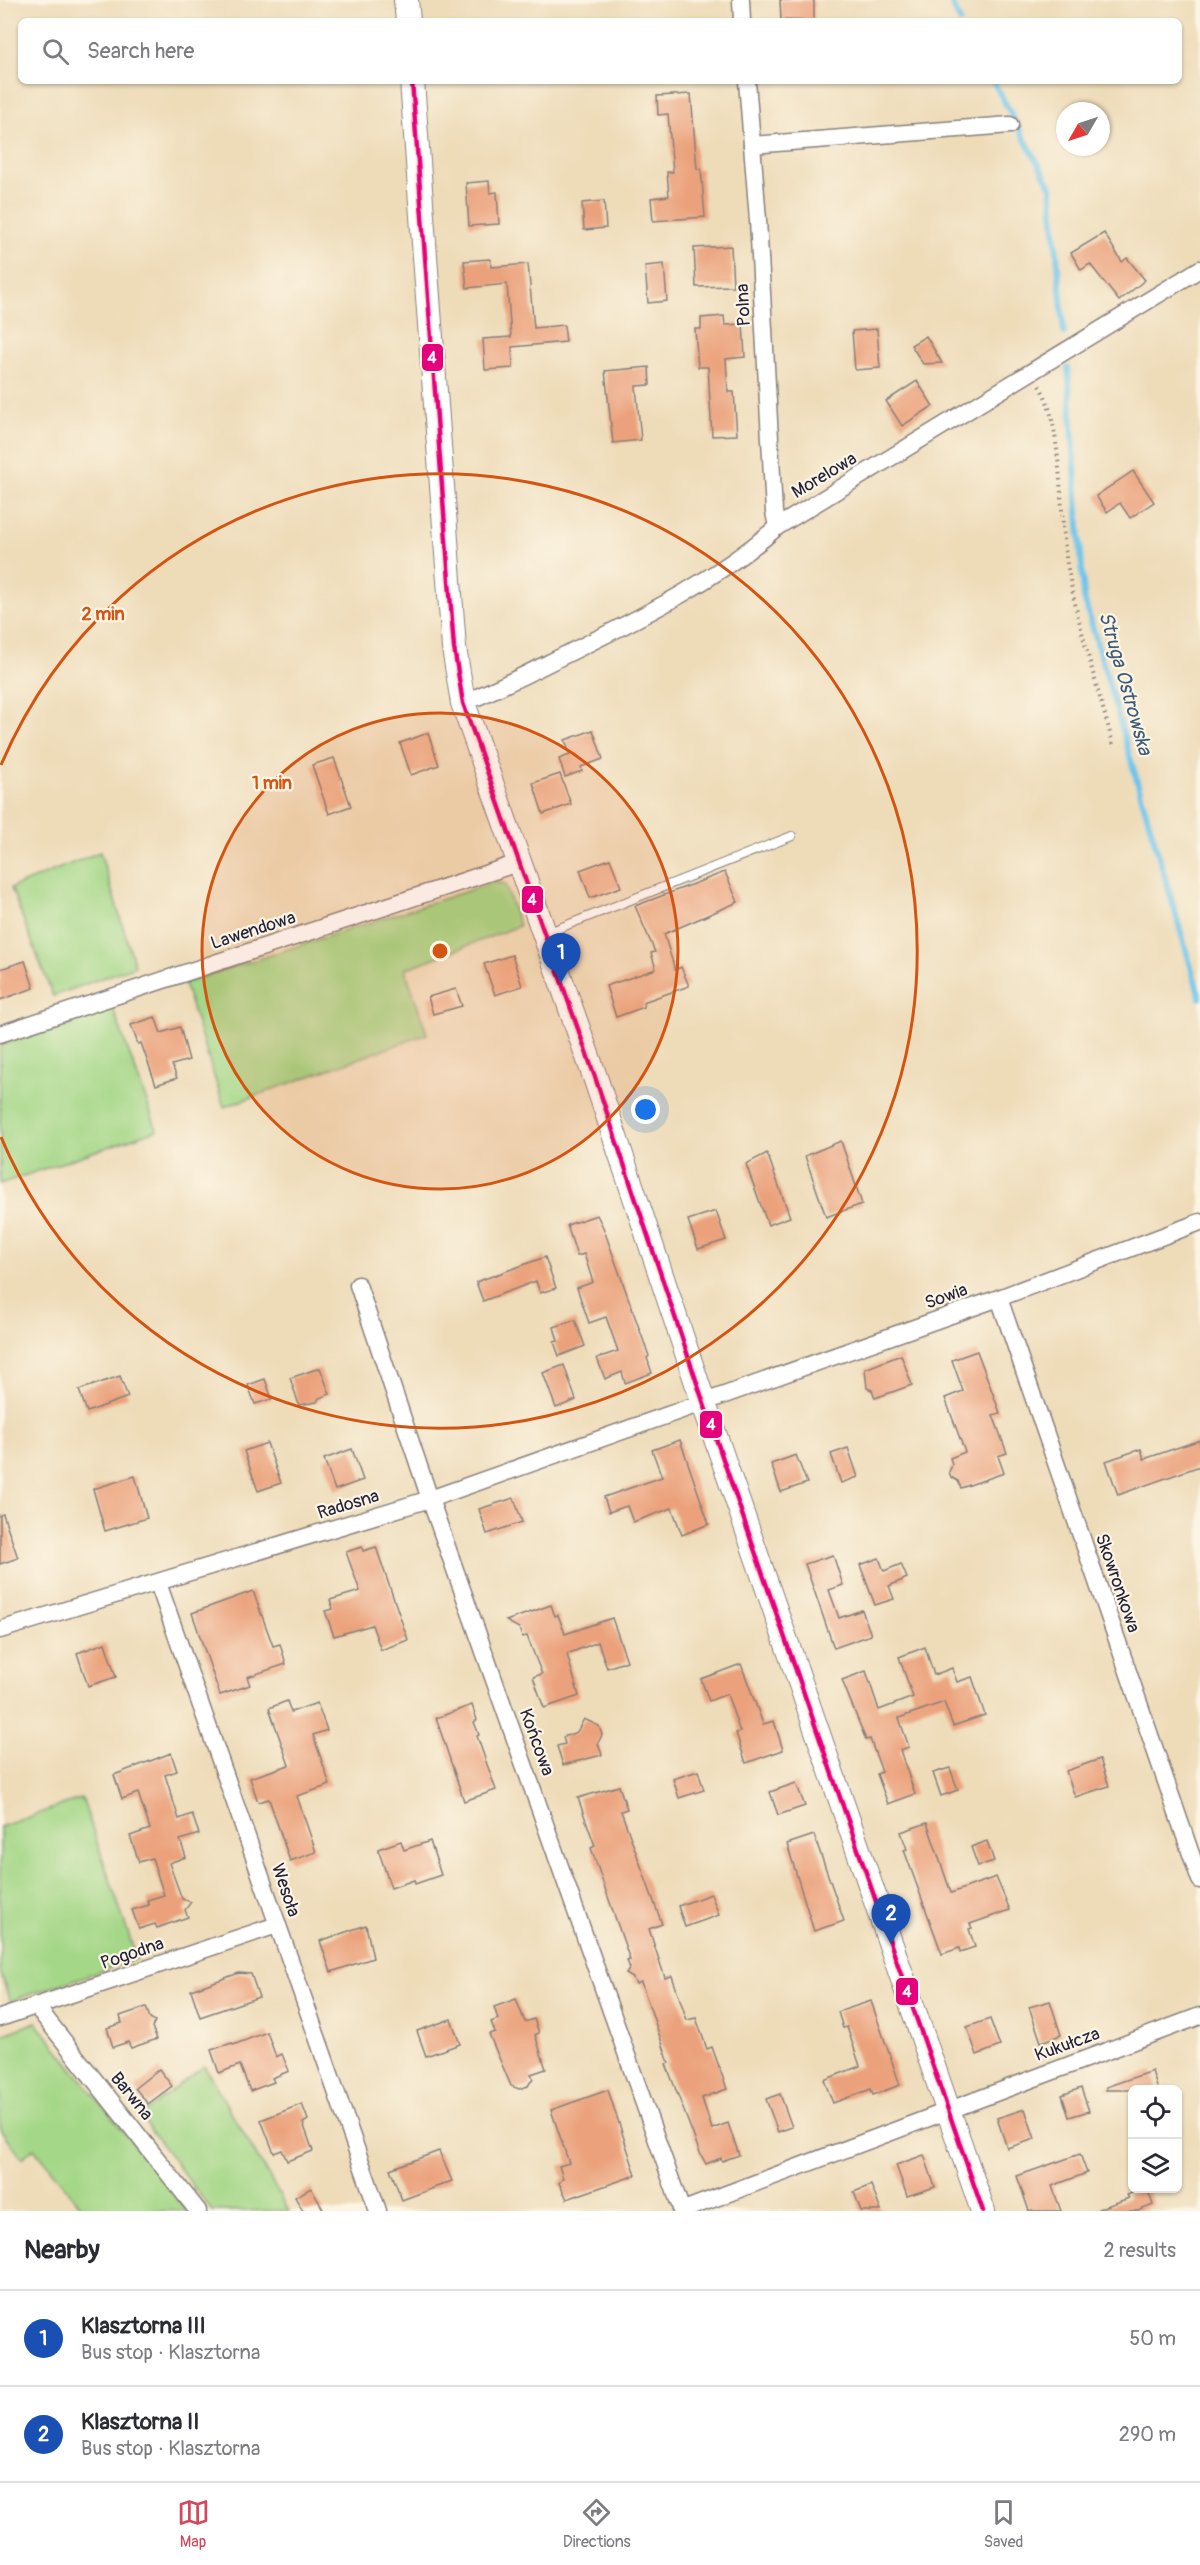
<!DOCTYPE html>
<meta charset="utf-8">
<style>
body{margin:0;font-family:Pangolin,sans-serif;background:#f2f2f3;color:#2b2b33}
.controls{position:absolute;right:18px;bottom:18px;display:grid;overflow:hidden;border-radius:9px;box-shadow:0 2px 4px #0004}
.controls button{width:54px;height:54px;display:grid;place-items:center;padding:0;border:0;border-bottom:2px solid #e1e1e2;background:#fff;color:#2b2b33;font:30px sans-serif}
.compass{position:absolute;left:1056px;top:102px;width:54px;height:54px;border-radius:50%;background:#fff;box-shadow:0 2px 4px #0004;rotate:231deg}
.you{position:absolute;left:646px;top:1110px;width:21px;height:21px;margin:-15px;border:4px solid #fff;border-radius:50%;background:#1a73e8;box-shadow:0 0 0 9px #1a73e833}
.badge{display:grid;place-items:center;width:39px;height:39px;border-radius:50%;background:#d1495b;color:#fff;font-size:20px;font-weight:700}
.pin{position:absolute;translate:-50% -50px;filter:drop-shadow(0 2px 3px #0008)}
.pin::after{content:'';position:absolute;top:32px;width:21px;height:18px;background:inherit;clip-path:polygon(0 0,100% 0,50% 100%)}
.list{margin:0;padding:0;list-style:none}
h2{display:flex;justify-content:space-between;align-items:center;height:78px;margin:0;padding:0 24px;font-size:26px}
h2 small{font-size:20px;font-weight:400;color:#7c7c81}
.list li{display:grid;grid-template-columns:39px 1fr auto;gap:18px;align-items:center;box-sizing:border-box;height:96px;padding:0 24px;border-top:2px solid #e1e1e2}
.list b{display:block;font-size:22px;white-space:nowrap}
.list p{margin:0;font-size:20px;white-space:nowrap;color:#7c7c81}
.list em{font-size:20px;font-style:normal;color:#7c7c81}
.icon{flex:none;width:33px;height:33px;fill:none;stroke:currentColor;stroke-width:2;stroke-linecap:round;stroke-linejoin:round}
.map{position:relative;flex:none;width:1200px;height:2211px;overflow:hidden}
.search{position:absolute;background:#fff;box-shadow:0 2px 4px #0004;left:18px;right:18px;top:18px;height:66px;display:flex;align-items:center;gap:15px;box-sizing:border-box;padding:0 21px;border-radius:9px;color:#7c7c81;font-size:22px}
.sheet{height:270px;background:#fff}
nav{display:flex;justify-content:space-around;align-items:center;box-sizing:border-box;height:84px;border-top:2px solid #e1e1e2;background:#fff;font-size:16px;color:#7c7c81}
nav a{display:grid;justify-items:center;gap:3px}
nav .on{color:#d1495b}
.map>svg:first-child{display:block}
.green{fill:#a4d787;stroke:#637c61;stroke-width:1.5}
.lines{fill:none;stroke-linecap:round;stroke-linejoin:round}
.stream{stroke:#6dc4ea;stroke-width:6}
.building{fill:#eba27b}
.lane-casing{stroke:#887f7a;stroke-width:10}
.street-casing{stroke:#887f7a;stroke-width:19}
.secondary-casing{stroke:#887f7a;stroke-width:26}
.path{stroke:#887f7a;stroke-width:4;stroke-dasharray:1.5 4.5;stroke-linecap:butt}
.lane{stroke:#fff;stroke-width:8}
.street{stroke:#fff;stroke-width:16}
.secondary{stroke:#fff;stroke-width:24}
.bus-1-casing{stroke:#fcf5e5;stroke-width:9}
.bus-1{stroke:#e5007d;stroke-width:4.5}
.ring{fill:none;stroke:#d45411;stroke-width:3}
.labels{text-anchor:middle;stroke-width:4.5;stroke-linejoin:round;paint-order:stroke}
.street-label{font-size:18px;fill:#22223b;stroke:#fcf5e5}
.water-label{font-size:20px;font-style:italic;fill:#3c5b78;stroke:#fcf5e5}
.centre{fill:#d45411;stroke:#fcf5e5;stroke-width:3}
.ring-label{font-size:18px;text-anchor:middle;font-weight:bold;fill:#d45411;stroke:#fcf5e5;stroke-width:4.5;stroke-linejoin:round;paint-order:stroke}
.line-badge{stroke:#fcf5e5;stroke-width:2}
.badge-label{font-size:16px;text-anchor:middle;font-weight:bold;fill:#fff}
</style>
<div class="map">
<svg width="1200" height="2211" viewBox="0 0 1200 2211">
<rect width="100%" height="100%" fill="#fcf5e5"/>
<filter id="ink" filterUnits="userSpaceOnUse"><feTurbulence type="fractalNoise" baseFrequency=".0167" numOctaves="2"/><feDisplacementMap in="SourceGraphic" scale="12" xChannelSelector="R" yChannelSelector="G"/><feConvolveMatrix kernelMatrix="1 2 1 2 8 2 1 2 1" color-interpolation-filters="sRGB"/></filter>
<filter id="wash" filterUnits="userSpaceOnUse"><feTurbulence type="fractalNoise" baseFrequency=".008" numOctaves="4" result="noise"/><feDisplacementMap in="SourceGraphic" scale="24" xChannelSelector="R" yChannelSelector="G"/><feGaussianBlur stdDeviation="1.35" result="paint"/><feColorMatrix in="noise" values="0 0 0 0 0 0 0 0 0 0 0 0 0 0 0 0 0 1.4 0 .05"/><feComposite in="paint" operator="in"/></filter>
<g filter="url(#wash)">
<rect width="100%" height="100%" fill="#eedcb9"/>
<g class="green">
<polygon points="100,852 135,966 53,996 11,888"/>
<polygon points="495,882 505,884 519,926 405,969 427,1034 224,1107 184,983"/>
<polygon points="112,1006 157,1130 0,1184 0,1046"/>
<polygon points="82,1798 137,1959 10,2001 0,1971 0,1827"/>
<polygon points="36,2022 187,2211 84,2211 34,2148 22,2158 0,2129 0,2036"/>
<polygon points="204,2066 289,2211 212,2211 140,2116"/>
</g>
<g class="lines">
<g class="stream">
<polyline points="950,0 960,21"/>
<polyline points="993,81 1051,187 1064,333"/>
<polyline points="1068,368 1084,598 1200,998"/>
</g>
</g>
<g id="blocks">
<g class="building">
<polygon points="780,0 814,0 814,21 781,20"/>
<polygon points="691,94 697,169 701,169 705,217 653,221 651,198 669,196 667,172 673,172 668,114 658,115 657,96"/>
<polygon points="489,181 490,193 497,192 499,224 469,226 466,183"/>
<polygon points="604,201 606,228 584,230 582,203"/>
<polygon points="1104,233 1122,262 1127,258 1145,280 1119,301 1090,264 1081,270 1071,253"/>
<polygon points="731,246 733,286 696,287 694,248"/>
<polygon points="490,259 491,267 528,264 534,328 564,325 566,342 512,347 513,368 485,370 483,339 511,337 507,284 467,288 464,261"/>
<polygon points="664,264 667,301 648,303 645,266"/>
<polygon points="724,316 725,325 743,324 745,357 726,359 728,392 734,392 737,435 712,436 708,367 698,367 695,329 701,329 701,318"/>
<polygon points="877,329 880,368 855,370 852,331"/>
<polygon points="926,336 942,363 923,364 911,345"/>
<polygon points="649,367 650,385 636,386 641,440 613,443 605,371"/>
<polygon points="917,381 933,406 902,426 886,401"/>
<polygon points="1133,471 1154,502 1130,518 1120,503 1107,512 1096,496"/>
<polygon points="593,730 603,759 581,767 582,771 565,777 559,759 570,755 565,740"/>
<polygon points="428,733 439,765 411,775 400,743"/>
<polygon points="334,758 351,806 329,814 312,765"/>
<polygon points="560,774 571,804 543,814 533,783"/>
<polygon points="610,859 621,887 590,898 580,870"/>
<polygon points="725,872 738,902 664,934 675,970 681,967 689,986 643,1002 644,1007 616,1017 606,986 656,969 651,953 655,952 635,906"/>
<polygon points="512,955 522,986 495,995 484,964"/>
<polygon points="25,961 34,988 0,1000 0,969"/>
<polygon points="456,989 462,1006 433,1014 428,997"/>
<polygon points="155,1017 161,1033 180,1027 189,1060 172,1065 177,1078 156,1085 141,1043 138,1044 131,1025"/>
<polygon points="841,1141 862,1204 826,1217 805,1156"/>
<polygon points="767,1153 790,1217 768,1225 746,1164"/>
<polygon points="716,1211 726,1240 698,1249 688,1220"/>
<polygon points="597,1215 603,1227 649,1356 647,1358 652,1373 625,1383 622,1372 605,1379 597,1358 618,1351 606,1317 589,1323 577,1288 593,1282 584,1254 577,1256 567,1225"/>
<polygon points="545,1257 556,1288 540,1293 536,1281 483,1301 476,1282"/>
<polygon points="575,1320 585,1346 559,1356 554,1342 558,1341 554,1327"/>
<polygon points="977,1351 1000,1413 993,1415 1007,1453 998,1456 1004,1473 961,1488 958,1481 951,1477 949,1472 952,1465 950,1458 965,1452 945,1398 963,1391 952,1360"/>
<polygon points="901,1355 912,1385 875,1398 872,1390 867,1388 865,1369"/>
<polygon points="564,1365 576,1400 556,1408 543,1373"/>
<polygon points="320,1368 330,1394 319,1398 317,1402 299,1405 290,1378"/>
<polygon points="120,1376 128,1397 87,1412 79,1390"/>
<polygon points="265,1379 272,1399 255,1404 248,1385"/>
<polygon points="680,1440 709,1524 682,1535 672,1508 633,1522 627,1506 609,1512 604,1497 662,1477 652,1450"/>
<polygon points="1200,1440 1200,1466 1118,1495 1106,1461 1141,1449 1144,1459"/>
<polygon points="267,1443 281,1483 258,1491 244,1451"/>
<polygon points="848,1448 858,1477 841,1483 831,1454"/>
<polygon points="352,1449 363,1480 335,1490 324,1459"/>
<polygon points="796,1455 807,1483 781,1492 771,1464"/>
<polygon points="135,1476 147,1518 105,1531 93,1489"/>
<polygon points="514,1498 522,1522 487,1534 479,1509"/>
<polygon points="3,1514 18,1558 0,1564 0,1515"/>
<polygon points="362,1547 363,1551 376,1547 408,1640 381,1650 372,1625 334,1636 325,1611 333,1609 330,1600 360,1591 346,1552"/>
<polygon points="833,1555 843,1585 829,1590 839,1618 862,1610 871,1635 834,1648 805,1564"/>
<polygon points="879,1558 884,1571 901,1564 907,1578 889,1586 894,1599 875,1605 860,1565"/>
<polygon points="253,1591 273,1646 280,1644 286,1664 247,1677 250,1685 220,1695 192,1613"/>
<polygon points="551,1605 555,1616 558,1615 565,1634 612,1618 627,1661 607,1668 598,1642 567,1654 579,1696 544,1708 533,1677 542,1674 527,1636 522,1637 519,1628 506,1621"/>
<polygon points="105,1643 116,1677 88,1686 77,1653"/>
<polygon points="925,1647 934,1675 952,1668 957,1682 972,1677 985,1715 953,1726 944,1702 899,1718 909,1747 900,1750 915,1794 888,1804 877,1774 882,1772 870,1739 866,1740 842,1680 866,1671 879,1710 913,1697 899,1657"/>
<polygon points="741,1664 763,1724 774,1721 783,1750 746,1763 736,1733 740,1732 727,1694 709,1701 701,1679"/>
<polygon points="287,1701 291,1712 317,1703 327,1730 313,1735 330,1785 297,1796 316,1852 290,1861 269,1799 258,1802 250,1778 289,1765 269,1708"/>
<polygon points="472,1705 477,1720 474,1722 479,1735 477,1736 496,1790 464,1801 436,1718"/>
<polygon points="584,1719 599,1726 602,1735 598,1743 602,1755 563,1765 557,1746 565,1744 563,1737 577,1732"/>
<polygon points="171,1753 177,1771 165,1775 179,1819 192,1814 199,1834 180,1840 186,1857 169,1863 182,1899 191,1902 185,1910 188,1917 157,1928 155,1924 139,1929 132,1910 149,1905 147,1900 164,1895 152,1858 139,1862 130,1836 150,1829 138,1793 122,1799 114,1775"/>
<polygon points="1100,1759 1109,1786 1075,1797 1066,1771"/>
<polygon points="950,1768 958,1790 941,1796 933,1773"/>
<polygon points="698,1771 704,1790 679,1798 673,1779"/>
<polygon points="796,1783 805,1806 778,1815 770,1792"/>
<polygon points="619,1786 627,1809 621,1811 662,1924 649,1929 665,1978 672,1976 687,2020 696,2018 707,2049 712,2047 727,2089 702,2098 712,2129 728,2123 739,2155 722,2161 721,2158 706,2164 700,2153 666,2064 669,2063 641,1982 636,1984 633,1978 626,1974 630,1968 627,1961 630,1960 591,1848 595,1846 578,1798"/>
<polygon points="927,1823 951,1893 996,1877 1010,1910 970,1924 972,1928 969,1929 975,1947 960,1952 959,1948 942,1954 904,1850 907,1849 901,1832"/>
<polygon points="814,1835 844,1921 814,1931 787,1844"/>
<polygon points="401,1841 404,1850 430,1841 441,1875 415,1884 414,1880 391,1888 378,1849"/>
<polygon points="987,1841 994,1861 978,1866 971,1847"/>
<polygon points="711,1894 719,1915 685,1927 678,1906"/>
<polygon points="366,1925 373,1958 331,1972 320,1941"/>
<polygon points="239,1973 251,1974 259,1997 200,2017 191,1990"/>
<polygon points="516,1999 525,2022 534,2019 539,2033 535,2035 546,2069 531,2074 533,2078 528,2086 519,2089 511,2086 489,2034 495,2032 491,2022 498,2019 494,2007"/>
<polygon points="871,2001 900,2085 873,2095 871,2089 833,2103 824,2080 860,2066 847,2027 843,2028 838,2012"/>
<polygon points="1050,2001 1061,2035 1041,2042 1029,2007"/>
<polygon points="146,2007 150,2018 155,2021 152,2027 157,2039 131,2048 128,2042 113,2047 107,2028 122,2023 120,2016"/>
<polygon points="451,2019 460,2044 426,2056 417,2031"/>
<polygon points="990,2019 1000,2046 977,2055 967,2027"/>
<polygon points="267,2032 276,2057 282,2054 289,2071 272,2078 274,2082 250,2091 240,2065 219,2073 211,2050 232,2043 233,2045"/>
<polygon points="159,2069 172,2086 148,2104 135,2088"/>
<polygon points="1152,2071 1158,2090 1106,2090 1106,2087"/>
<polygon points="1081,2088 1089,2111 1069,2117 1062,2095"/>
<polygon points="608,2090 636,2175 567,2199 559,2183 563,2178 559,2166 569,2163 551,2110"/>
<polygon points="780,2094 792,2127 778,2132 766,2099"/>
<polygon points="302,2104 308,2120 303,2123 313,2151 287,2161 282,2150 274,2153 261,2120"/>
<polygon points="1025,2109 1035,2139 1007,2148 997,2118"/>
<polygon points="439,2151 452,2181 402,2200 390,2169"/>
<polygon points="1080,2154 1087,2173 1052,2186 1061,2211 1029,2211 1017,2176"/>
<polygon points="924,2155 935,2187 907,2196 896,2165"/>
<polygon points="871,2185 881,2211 861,2211 854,2192"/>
<polygon points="311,2188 324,2211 303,2211 295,2197"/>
<polygon points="1144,2188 1147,2188 1153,2205 1138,2211 1098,2211 1098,2209 1129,2198 1127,2195"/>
</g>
</g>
</g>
<g filter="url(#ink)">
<use href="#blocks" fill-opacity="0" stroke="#887f7a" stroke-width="1.5"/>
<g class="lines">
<g class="lane-casing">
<polyline id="lane" points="547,933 792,836"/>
</g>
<g class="street-casing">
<g id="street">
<polyline points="741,0 742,21"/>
<polyline points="747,81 758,220 774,512 777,527"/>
<polyline points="752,145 1010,125"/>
<path d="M463,703c40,-16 77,-36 116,-55 69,-34 140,-70 198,-121l423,-258"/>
<polyline points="0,1034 518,863"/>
<polyline points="358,1285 430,1499 682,2211"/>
<polyline points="999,1298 1200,1880"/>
<polyline points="158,1583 378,2211"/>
<polyline points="0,1630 430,1499 999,1298 1200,1222"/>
<polyline points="36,2006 198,2211"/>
<polyline points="0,2018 277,1925"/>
<polyline points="681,2211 1200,2016"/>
</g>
</g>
<g class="secondary-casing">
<g id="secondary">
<polyline points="406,0 408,21"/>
<polyline points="412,81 454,648 463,703 595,1077 704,1404 983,2211"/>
</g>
</g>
<path class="path" d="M1039,386c23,31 21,129 27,171 10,63 30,125 47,187"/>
<use href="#lane" class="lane"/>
<use href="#street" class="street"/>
<use href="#secondary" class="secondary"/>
<g class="bus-1-casing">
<polyline id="bus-1" points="412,81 454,648 463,703 595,1077 704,1404 983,2211"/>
</g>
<use href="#bus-1" class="bus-1"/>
</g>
</g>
<circle cx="440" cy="951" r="238" fill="#d45411" fill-opacity=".12"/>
<g class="ring">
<circle cx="440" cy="951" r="238"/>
<path d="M1 765A477 477 0 1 1 1 1137"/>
</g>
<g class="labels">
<g class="street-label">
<text transform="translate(743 305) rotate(-93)" y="6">Polna</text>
<text transform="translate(824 475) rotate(-31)" y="6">Morelowa</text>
<text transform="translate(253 930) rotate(-18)" y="6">Lawendowa</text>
<text transform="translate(946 1296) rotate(-20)" y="6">Sowia</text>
<text transform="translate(348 1504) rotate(-17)" y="6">Radosna</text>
<text transform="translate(1118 1583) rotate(71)" y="6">Skowronkowa</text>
<text transform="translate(537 1742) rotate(70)" y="6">Końcowa</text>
<text transform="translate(286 1890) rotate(71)" y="6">Wesoła</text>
<text transform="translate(132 1953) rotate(-19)" y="6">Pogodna</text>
<text transform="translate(1067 2044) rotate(-20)" y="6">Kukułcza</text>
<text transform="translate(132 2096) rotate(51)" y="6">Barwna</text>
</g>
<g class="water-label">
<text transform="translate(1126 683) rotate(74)" y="7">Struga Ostrowska</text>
</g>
</g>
<circle cx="440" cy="951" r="9" class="centre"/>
<g class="ring-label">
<text x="103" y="620">2 min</text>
<text x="272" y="789">1 min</text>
</g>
<g class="line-badge">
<rect x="421" y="343" width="23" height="29" rx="6" fill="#e5007d"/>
<rect x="521" y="885" width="23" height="29" rx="6" fill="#e5007d"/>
<rect x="699" y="1410" width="24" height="29" rx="6" fill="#e5007d"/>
<rect x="895" y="1977" width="24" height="29" rx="6" fill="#e5007d"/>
</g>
<g class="badge-label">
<text x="432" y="363">4</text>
<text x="532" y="905">4</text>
<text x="711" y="1430">4</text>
<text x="907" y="1997">4</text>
</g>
</svg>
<div class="controls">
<button><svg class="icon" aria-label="locate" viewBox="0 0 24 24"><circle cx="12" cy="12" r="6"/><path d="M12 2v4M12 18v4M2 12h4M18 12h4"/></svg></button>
<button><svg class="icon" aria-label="layers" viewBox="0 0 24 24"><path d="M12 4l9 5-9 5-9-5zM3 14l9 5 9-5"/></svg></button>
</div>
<svg class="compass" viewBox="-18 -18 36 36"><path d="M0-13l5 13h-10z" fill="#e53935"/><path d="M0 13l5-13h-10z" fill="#7c7c81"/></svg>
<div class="you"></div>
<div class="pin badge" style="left:561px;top:983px;background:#1a4fb4">1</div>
<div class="pin badge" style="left:891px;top:1944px;background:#1a4fb4">2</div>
<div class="search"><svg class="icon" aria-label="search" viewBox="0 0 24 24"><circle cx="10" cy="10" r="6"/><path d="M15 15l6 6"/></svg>Search here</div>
</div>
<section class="sheet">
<h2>Nearby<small>2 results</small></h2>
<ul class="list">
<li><span class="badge" style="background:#1a4fb4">1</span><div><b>Klasztorna III</b><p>Bus stop · Klasztorna</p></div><em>50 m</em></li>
<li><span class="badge" style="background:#1a4fb4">2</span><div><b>Klasztorna II</b><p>Bus stop · Klasztorna</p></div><em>290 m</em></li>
</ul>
</section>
<nav>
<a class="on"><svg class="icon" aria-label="map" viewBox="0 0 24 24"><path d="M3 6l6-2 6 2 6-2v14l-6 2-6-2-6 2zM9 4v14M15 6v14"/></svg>Map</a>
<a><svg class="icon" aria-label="directions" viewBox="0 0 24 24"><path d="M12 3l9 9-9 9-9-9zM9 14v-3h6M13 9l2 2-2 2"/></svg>Directions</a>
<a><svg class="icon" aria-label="saved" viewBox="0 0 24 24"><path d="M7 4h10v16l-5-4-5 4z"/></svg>Saved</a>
</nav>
